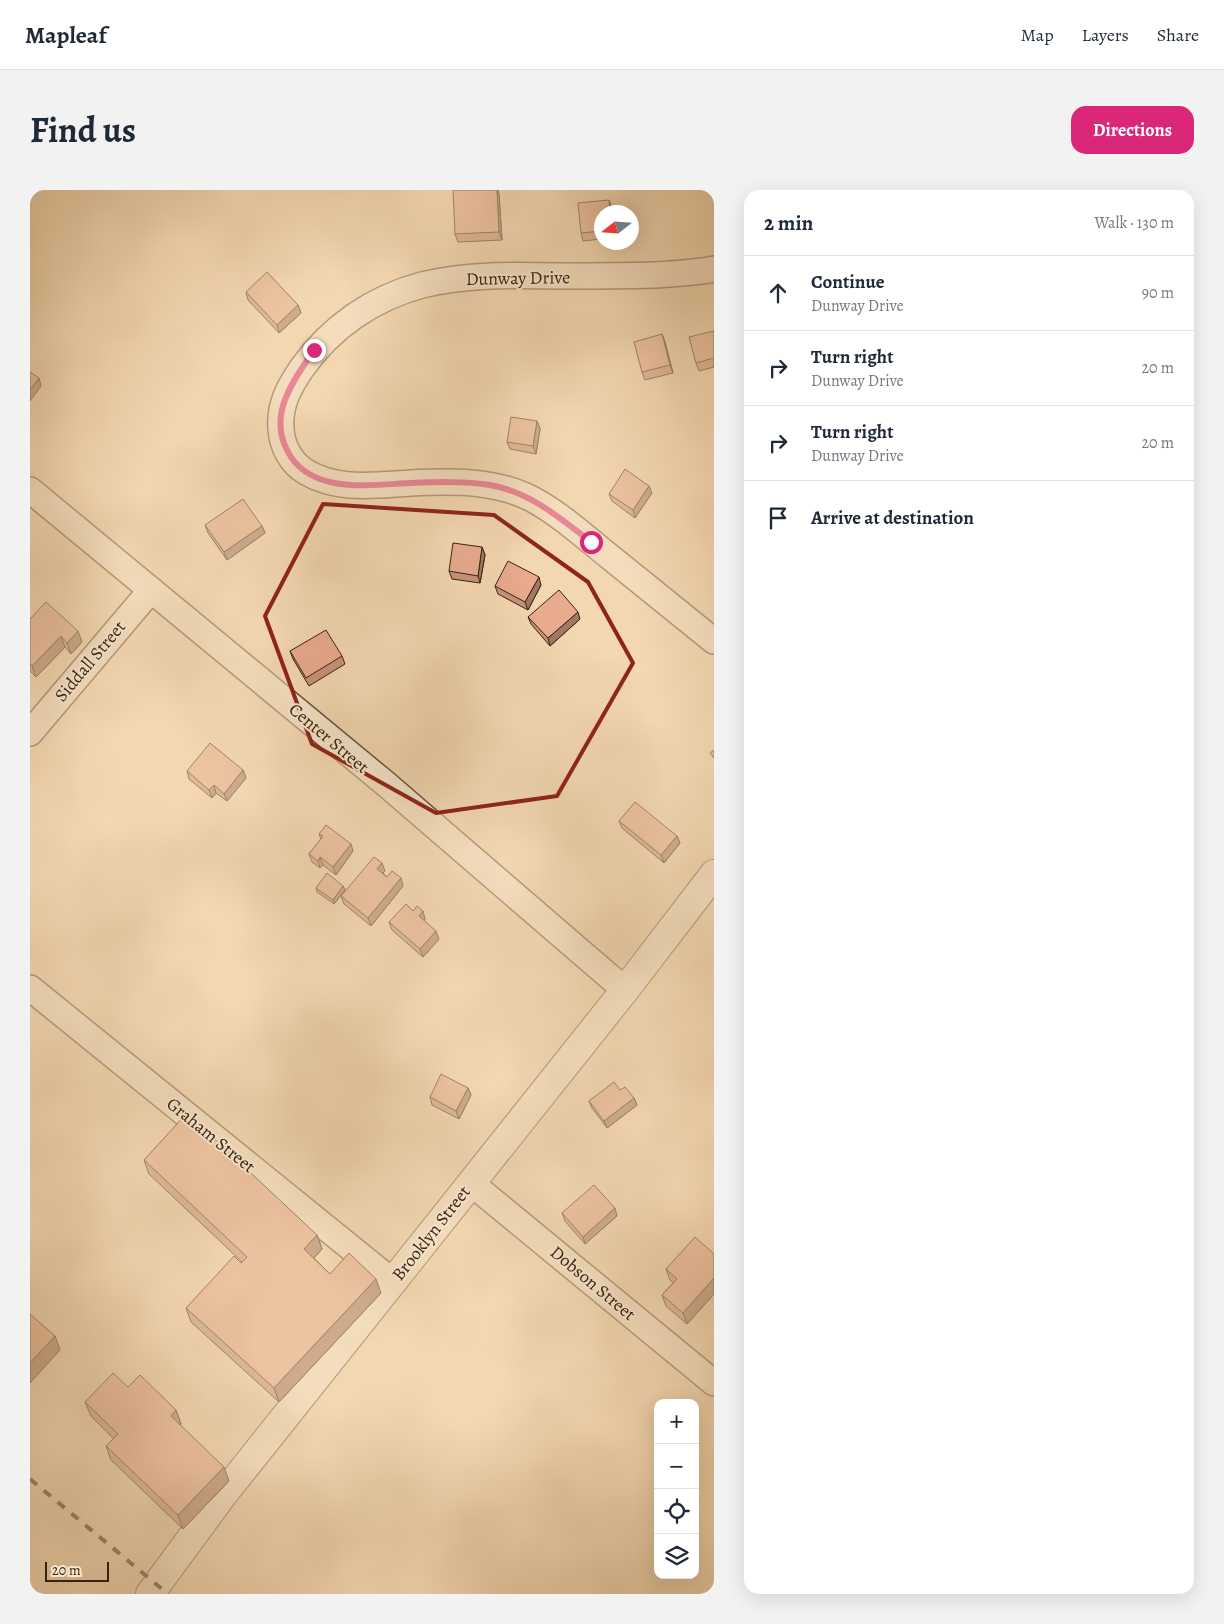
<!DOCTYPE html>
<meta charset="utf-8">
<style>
body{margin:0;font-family:Alegreya,serif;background:#f2f2f3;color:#1f2937}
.controls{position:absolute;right:15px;bottom:15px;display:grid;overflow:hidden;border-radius:10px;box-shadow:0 5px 20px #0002}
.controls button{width:45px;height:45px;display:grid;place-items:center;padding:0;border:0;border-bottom:1px solid #e0e1e3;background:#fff;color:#1f2937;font:25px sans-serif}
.compass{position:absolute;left:564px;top:15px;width:45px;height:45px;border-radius:50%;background:#fff;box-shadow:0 5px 20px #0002;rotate:253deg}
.scale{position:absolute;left:15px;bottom:12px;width:64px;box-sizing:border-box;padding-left:5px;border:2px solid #37230f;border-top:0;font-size:14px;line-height:18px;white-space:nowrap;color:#37230f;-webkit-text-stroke:4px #f7e5cc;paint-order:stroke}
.stop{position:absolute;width:15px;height:15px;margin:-11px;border:4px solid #db2777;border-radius:50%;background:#fff}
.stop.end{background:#db2777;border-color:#fff;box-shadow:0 1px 5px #0008}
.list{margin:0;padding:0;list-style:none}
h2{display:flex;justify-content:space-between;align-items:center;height:65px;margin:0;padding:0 20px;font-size:21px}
h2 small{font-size:16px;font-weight:400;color:#747a83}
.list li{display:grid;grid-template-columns:32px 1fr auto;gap:15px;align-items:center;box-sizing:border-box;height:75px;padding:0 20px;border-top:1px solid #e0e1e3}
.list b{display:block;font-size:19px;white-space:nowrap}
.list p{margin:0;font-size:16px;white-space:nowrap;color:#747a83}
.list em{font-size:16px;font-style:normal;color:#747a83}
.icon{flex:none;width:28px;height:28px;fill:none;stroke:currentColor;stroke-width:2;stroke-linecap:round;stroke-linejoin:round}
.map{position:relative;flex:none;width:684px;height:1404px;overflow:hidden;border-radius:15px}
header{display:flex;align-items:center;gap:30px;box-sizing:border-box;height:70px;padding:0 25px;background:#fff;border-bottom:1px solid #e0e1e3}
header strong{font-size:24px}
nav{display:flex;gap:28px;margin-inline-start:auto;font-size:18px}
.intro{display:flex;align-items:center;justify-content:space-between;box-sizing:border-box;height:120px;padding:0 30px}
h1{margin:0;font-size:35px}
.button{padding:12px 22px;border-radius:15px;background:#db2777;color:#fff;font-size:18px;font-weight:700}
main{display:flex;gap:30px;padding:0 30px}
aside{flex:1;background:#fff;border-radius:15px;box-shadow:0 5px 20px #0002}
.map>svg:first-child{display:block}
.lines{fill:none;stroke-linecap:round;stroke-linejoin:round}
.minor-casing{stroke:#665038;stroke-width:28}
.tertiary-casing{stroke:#665038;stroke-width:30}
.minor{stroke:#f7e5cc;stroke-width:25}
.tertiary{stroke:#f7e5cc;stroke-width:28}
.rail{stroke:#37230f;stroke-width:4;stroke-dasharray:9 9;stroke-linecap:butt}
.wall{fill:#c89279;stroke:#37230f}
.shaded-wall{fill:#a37763;stroke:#37230f}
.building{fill:#e9aa8d;stroke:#37230f}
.route{stroke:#db2777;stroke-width:6}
.marked{fill:none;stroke:#8f2418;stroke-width:4;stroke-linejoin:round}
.labels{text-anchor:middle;stroke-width:4;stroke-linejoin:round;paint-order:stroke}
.street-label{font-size:18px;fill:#37230f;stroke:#f7e5cc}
</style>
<header>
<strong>Mapleaf</strong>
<nav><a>Map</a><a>Layers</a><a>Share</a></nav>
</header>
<div class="intro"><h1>Find us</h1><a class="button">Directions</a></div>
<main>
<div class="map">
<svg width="684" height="1404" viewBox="0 0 684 1404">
<rect width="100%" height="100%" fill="#f3d7b1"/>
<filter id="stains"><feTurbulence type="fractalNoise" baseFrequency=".004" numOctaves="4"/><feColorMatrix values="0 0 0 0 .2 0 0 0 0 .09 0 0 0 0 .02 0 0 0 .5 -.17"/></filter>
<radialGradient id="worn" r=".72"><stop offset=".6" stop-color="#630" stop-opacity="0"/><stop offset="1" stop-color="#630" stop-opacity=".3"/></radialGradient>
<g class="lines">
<g class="minor-casing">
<g id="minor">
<path d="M684,79c-20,4 -41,5 -61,6 -31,1 -62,1 -93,1 -46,-1 -93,-2 -138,9 -49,13 -91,42 -120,83 -13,19 -23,37 -21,61 1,17 10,34 25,43 32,19 69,13 105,11 41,-2 84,-3 121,16 28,15 53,38 78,58 35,28 69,56 104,84"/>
<polyline points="0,300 356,594 595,800"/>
<polyline points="0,543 121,400"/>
<polyline points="0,798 363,1092"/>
<polyline points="441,993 684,1193"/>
</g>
</g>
<g class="tertiary-casing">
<polyline id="tertiary" points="120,1404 192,1306 595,800 684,684"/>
</g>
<use href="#minor" class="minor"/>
<use href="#tertiary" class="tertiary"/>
<polyline class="rail" points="0,1289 138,1404"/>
</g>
<g class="wall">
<polygon points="469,4 472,50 428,52 425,44"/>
<polygon points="579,10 582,18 572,22 572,49 553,51 551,43"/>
<polygon points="216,102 268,115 271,123 249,143 218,110"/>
<polygon points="684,141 684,177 669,181 666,173"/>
<polygon points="632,144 635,152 643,183 615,190 612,182"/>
<polygon points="507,231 510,239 506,264 480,259 477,252"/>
<polygon points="622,303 605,328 582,311 579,304"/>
<polygon points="175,335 232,336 235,343 197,370 178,343"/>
<polygon points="452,357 455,365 450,393 422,389 419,381"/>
<polygon points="511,395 498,420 468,404 465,396"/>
<polygon points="498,427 550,429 520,456 501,434"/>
<polygon points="0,429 52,452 41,464 35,457 6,487 0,481"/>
<polygon points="260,461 312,466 315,474 279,496 263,469"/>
<polygon points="213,580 216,588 197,611 186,603 182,608 159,589 157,581"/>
<polygon points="589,631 647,646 650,653 634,673 592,638"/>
<polygon points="289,644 323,661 306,685 293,675 290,678 282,672 279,664 291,649"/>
<polygon points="355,681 353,683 357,687 373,696 341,736 314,714 311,706"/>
<polygon points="313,696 315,700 304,714 287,702 286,698"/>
<polygon points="383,721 395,729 394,731 409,749 393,767 362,740 359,732"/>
<polygon points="438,898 441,905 429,929 402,915 400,907"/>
<polygon points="590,900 604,908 607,915 577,938 562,918 559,911"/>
<polygon points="114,970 287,1045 292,1059 284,1068 300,1084 351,1103 249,1212 161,1132 156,1118 212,1072 119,984"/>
<polygon points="532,1023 587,1026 555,1054 535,1031"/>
<polygon points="684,1064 684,1104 657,1134 636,1116 632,1105 643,1093 640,1090 636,1079"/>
<polygon points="98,1197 146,1220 151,1234 150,1235 199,1291 153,1339 81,1270 76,1256 84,1249 61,1226 55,1212"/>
</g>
<g class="shaded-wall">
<polygon points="467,0 468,0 469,4 472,50 469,42"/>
<polygon points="579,10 582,18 582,22 580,22"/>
<polygon points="268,115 271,123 249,143 247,135"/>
<polygon points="632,144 635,152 643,183 640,175"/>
<polygon points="9,188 11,196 0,211 0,200"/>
<polygon points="507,231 510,239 506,264 503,256"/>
<polygon points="619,296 622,303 605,328 603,320"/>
<polygon points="232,336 235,343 197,370 194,362"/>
<polygon points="452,357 455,365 450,393 448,386"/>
<polygon points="509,387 511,395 498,420 495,412"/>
<polygon points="548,422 550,429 520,456 518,448"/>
<polygon points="48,441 52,452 41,464 37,453"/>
<polygon points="31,446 35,457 6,487 2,476"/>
<polygon points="213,580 216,588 197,611 194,604"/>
<polygon points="184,595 186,603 182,608 179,600"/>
<polygon points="647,646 650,653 634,673 631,665"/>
<polygon points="321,654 323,661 306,685 303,677"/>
<polygon points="290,667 293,675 290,678 288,671"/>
<polygon points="352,673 355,681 350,686 347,679"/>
<polygon points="371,688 373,696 341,736 338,728"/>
<polygon points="313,696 315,700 304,714 303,710"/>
<polygon points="393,721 395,729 392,733 389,726"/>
<polygon points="406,741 409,749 393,767 390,759"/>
<polygon points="438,898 441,905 429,929 426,921"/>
<polygon points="604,908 607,915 577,938 574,931"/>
<polygon points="585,1018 587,1026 555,1054 553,1047"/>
<polygon points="287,1045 292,1059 279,1073 274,1059"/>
<polygon points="684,1088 684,1104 657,1134 653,1123"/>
<polygon points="346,1089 351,1103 249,1212 244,1198"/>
<polygon points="25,1146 30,1160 0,1193 0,1173"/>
<polygon points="146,1220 151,1234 146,1240 141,1226"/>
<polygon points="194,1277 199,1291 153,1339 148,1325"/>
</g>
<g class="building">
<polygon points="423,0 467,0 469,42 425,44"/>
<polygon points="579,10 580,22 572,22 572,41 551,43 548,13"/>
<polygon points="237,82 268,115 247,135 216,102"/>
<polygon points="684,141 684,168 666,173 659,147"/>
<polygon points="632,144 640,175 612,182 604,152"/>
<polygon points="0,182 9,188 0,200"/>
<polygon points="481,227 507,231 503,256 477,252"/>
<polygon points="595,279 619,296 603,320 579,304"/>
<polygon points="213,309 232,336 194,362 175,335"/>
<polygon points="423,353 452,357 448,386 419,381"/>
<polygon points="478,371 509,387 495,412 465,396"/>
<polygon points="529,400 548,422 518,448 498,427"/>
<polygon points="16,412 48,441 37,453 31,446 2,476 0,474 0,429"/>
<polygon points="296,440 312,466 276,488 260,461"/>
<polygon points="180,553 213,580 194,604 184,595 179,600 157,581"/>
<polygon points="684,560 684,568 680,563"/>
<polygon points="605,612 647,646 631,665 589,631"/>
<polygon points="296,635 321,654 303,677 290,667 288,671 279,664 293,646 289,644"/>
<polygon points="344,667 352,673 347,679 357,687 362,681 371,688 338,728 311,706"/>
<polygon points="297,683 313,696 303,710 286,698"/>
<polygon points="376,714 383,721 387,716 393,721 389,726 406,741 390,759 359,732"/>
<polygon points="411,884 438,898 426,921 400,907"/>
<polygon points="584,892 590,900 595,897 604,908 574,931 559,911"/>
<polygon points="157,923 287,1045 274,1059 300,1084 319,1063 346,1089 244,1198 156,1118 204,1066 211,1073 217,1067 114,970"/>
<polygon points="564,995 585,1018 553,1047 532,1023"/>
<polygon points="665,1047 684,1064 684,1088 653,1123 632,1105 647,1089 636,1079"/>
<polygon points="0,1124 25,1146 0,1173"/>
<polygon points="83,1183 98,1197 110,1185 146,1220 141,1226 194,1277 148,1325 76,1256 88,1244 55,1212"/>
</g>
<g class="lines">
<path class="route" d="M284,160c-20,30 -46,63 -27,100 22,45 83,35 123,33 27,-1 54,-2 80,2 40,7 70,33 101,57"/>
</g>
<path d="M0 0H684V1404H0ZM293,314l171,11 94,67 45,81 -76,133 -121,17 -124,-69 -47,-128z" fill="#f3d7b1" fill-opacity=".55" fill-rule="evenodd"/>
<path class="marked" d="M293,314l171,11 94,67 45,81 -76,133 -121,17 -124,-69 -47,-128z"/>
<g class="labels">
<g class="street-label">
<text transform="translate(488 88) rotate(-1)" y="6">Dunway Drive</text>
<text transform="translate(60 471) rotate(-50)" y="6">Siddall Street</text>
<text transform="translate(299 548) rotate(40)" y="6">Center Street</text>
<text transform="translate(181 945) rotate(39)" y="6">Graham Street</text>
<text transform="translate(401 1043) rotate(-52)" y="6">Brooklyn Street</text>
<text transform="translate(563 1093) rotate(40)" y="6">Dobson Street</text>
</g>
</g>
<rect width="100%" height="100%" filter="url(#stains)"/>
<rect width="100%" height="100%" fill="url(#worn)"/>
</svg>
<div class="controls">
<button>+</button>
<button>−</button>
<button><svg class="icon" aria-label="locate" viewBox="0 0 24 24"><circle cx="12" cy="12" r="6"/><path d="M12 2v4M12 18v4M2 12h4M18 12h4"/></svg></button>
<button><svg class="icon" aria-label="layers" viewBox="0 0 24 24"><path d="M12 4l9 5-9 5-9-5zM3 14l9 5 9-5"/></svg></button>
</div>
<svg class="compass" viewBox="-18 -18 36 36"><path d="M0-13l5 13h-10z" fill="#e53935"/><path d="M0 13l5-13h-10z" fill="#747a83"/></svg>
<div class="scale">20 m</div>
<div class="stop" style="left:561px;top:352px"></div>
<div class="stop end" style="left:284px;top:160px"></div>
</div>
<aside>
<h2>2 min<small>Walk · 130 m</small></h2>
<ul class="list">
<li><svg class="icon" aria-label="ahead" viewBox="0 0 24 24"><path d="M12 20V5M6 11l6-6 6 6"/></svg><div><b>Continue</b><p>Dunway Drive</p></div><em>90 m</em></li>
<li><svg class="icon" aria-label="right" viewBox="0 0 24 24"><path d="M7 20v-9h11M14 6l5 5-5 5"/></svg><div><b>Turn right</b><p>Dunway Drive</p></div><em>20 m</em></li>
<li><svg class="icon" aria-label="right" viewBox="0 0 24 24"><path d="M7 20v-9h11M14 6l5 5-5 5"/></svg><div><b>Turn right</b><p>Dunway Drive</p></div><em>20 m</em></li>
<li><svg class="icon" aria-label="arrive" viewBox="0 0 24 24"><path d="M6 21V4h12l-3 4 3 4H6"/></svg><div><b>Arrive at destination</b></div></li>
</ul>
</aside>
</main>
